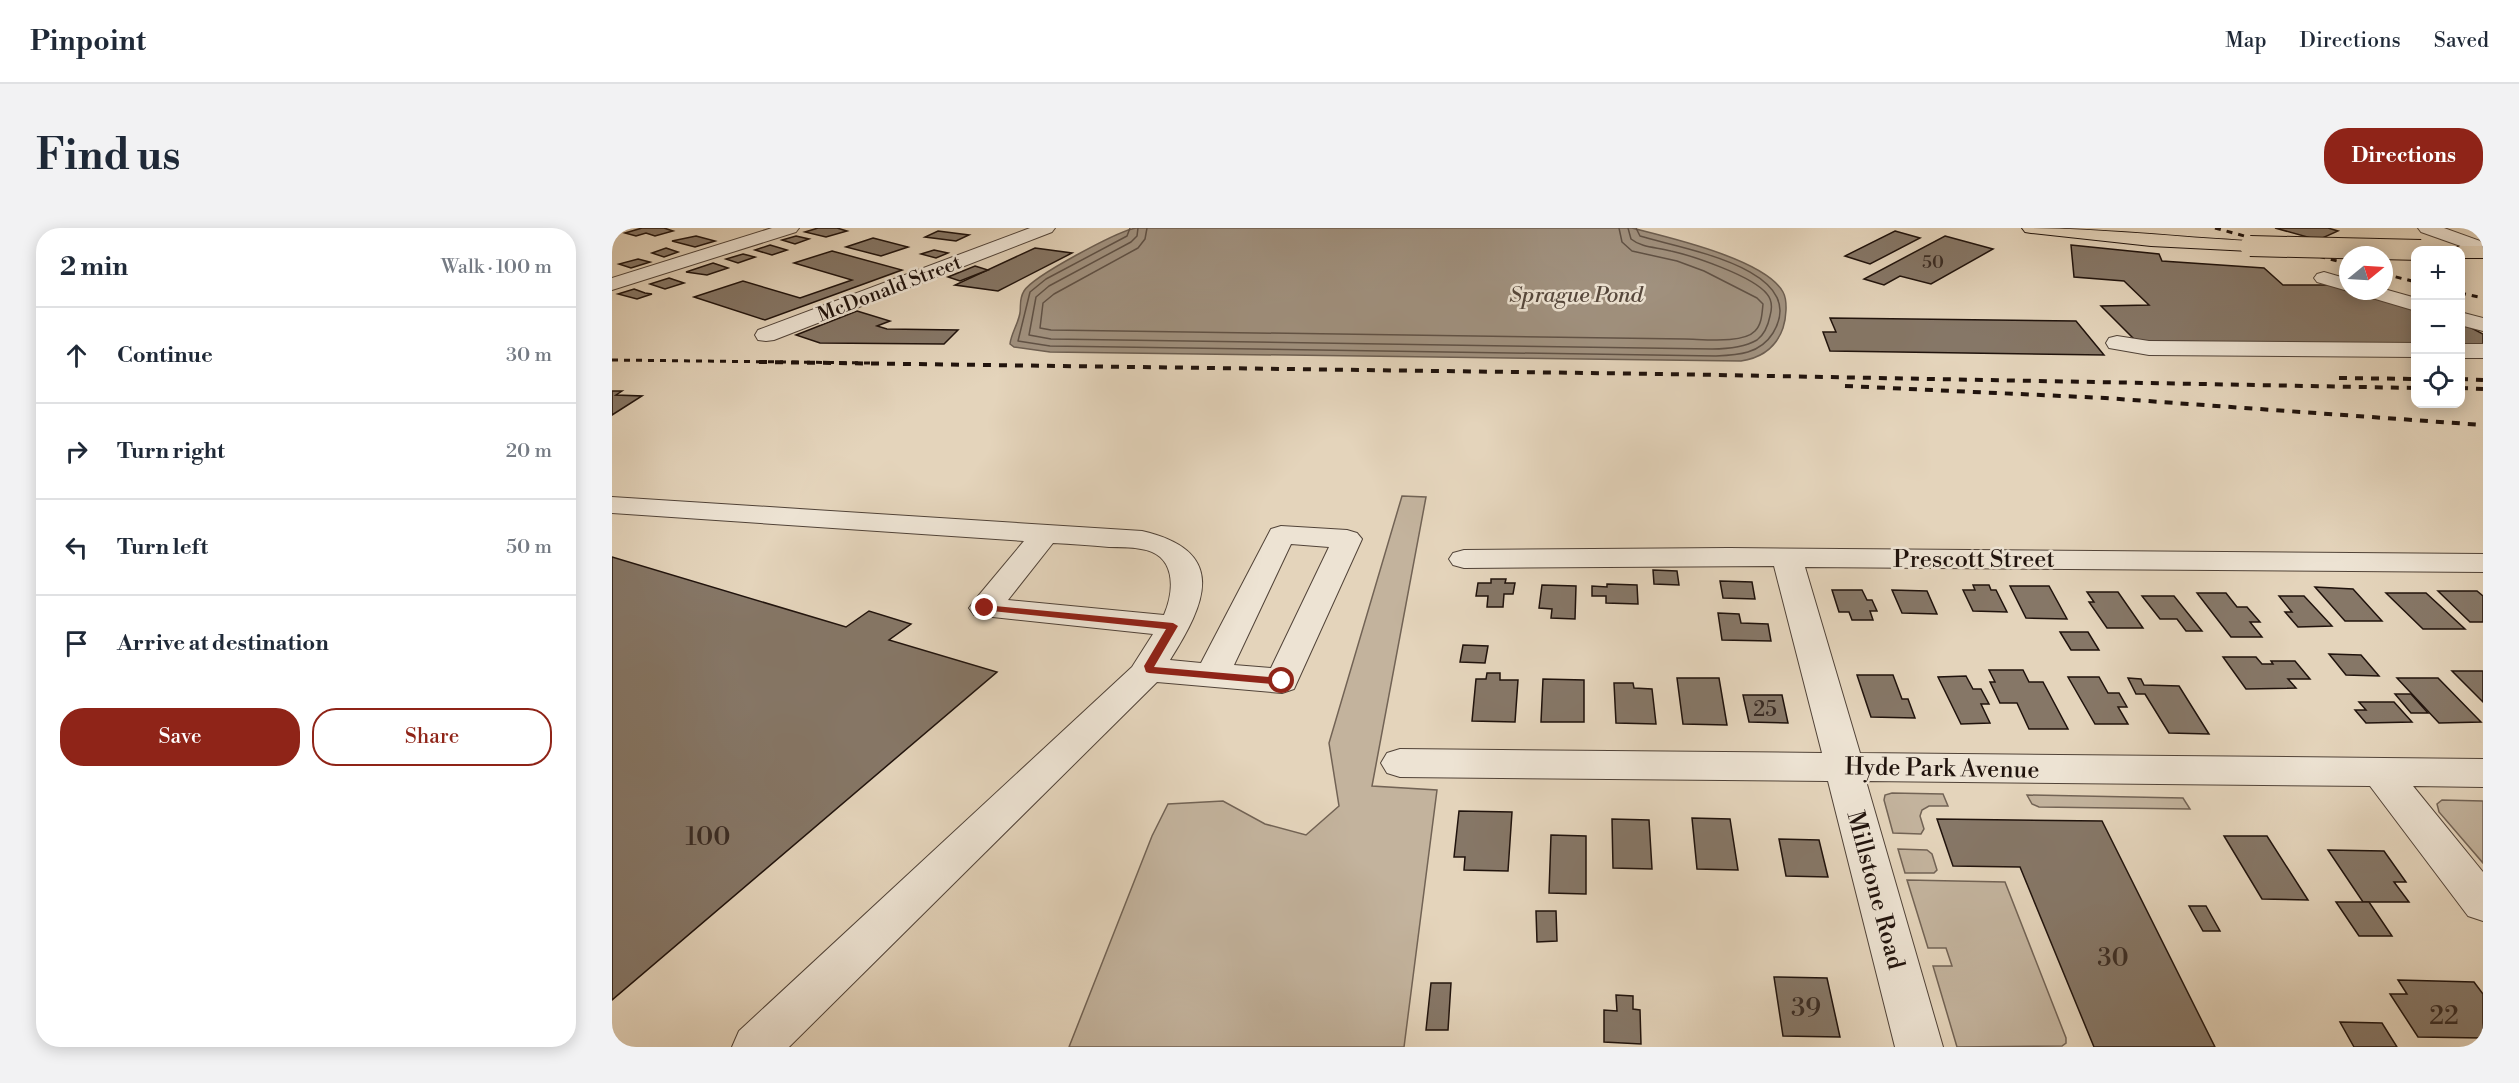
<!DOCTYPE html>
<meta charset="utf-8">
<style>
body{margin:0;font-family:"Libre Bodoni",serif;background:#f2f2f3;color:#1f2937}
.controls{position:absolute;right:18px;top:18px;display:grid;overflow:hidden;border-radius:12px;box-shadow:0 3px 15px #0003}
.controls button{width:54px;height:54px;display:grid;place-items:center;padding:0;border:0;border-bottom:2px solid #e0e1e3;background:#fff;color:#1f2937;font:30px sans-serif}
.compass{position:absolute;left:1727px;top:18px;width:54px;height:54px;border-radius:50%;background:#fff;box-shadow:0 3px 15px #0003;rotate:72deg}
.stop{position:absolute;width:18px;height:18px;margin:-14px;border:4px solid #8f2418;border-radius:50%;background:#fff}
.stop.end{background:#8f2418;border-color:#fff;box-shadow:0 2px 6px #0008}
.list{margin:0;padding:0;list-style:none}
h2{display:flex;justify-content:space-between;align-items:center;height:78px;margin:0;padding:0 24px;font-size:26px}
h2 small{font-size:20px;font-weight:400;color:#747a83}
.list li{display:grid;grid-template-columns:39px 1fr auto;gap:18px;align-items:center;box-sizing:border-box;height:96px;padding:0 24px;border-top:2px solid #e0e1e3}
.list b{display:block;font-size:22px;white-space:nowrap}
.list em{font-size:20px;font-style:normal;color:#747a83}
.actions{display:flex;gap:12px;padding:18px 24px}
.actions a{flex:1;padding:14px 0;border:2px solid #8f2418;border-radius:24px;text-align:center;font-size:21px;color:#8f2418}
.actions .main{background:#8f2418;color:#fff}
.icon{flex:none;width:33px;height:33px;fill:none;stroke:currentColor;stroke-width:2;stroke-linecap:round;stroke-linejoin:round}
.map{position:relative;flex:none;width:1871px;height:819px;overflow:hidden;border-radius:24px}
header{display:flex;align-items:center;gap:36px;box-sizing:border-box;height:84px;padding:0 30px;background:#fff;border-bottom:2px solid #e0e1e3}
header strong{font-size:28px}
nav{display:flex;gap:33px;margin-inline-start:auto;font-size:21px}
.intro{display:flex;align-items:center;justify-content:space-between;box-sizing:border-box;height:144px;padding:0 36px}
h1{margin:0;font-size:42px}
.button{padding:15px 27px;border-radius:24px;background:#8f2418;color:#fff;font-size:21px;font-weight:700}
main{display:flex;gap:36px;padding:0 36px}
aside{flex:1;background:#fff;border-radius:24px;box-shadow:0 3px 15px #0003}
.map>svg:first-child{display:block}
.green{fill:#c3b39d;stroke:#726355;stroke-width:1.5}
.water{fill:#a19280;stroke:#6d5f52;stroke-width:1.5}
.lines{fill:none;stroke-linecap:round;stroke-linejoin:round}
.shore{stroke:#605246;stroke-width:1.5}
.building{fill:#867767;stroke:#20130d;stroke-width:1.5}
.minor-casing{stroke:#514338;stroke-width:2}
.major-casing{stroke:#20130d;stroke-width:2}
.minor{fill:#ede3d3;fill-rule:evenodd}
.major{fill:#e4d4bb;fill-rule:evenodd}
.rail-far1{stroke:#20130d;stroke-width:3;stroke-dasharray:6 6;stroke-linecap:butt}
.rail{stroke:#20130d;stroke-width:4;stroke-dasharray:8 8;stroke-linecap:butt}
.major-bridge-casing{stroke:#20130d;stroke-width:22;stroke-linecap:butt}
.major-bridge{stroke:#e4d4bb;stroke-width:20}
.route{fill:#8f2418}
.labels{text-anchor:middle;stroke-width:5;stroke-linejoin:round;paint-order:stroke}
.far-number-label{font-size:18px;fill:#3a2c24}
.far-street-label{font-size:20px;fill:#20130d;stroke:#ede3d3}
.number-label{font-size:21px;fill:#3a2c24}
.far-water-label{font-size:22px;font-style:italic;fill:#54463b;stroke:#ede3d3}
.street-label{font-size:24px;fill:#20130d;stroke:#ede3d3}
.near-number-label{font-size:26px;fill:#3a2c24}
</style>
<header>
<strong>Pinpoint</strong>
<nav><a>Map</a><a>Directions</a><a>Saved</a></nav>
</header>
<div class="intro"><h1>Find us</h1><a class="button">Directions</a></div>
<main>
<aside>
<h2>2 min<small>Walk · 100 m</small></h2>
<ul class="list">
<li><svg class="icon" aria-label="ahead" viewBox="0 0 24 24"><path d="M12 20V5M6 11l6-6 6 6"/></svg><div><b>Continue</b></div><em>30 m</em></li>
<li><svg class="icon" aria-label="right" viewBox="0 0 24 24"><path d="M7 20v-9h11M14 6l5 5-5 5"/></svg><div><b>Turn right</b></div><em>20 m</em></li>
<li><svg class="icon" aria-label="left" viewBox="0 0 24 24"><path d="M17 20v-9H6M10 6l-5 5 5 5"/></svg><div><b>Turn left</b></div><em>50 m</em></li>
<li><svg class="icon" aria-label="arrive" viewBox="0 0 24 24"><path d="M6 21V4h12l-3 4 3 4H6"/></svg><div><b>Arrive at destination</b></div></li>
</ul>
<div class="actions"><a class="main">Save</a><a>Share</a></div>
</aside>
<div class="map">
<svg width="1871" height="819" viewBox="0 0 1871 819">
<rect width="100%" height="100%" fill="#e4d4bb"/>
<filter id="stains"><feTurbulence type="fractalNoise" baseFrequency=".00333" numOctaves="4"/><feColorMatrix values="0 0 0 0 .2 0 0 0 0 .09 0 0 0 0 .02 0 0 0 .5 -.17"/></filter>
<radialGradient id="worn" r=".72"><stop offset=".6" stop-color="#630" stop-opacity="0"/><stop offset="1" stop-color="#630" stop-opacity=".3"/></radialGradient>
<g class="green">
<polygon points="790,268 814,269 760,558 825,562 792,819 457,819 540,608 556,576 611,573 653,596 694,607 727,578 717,515"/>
<polygon points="1280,565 1331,566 1336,578 1317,578 1310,582 1308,588 1312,601 1309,606 1281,605 1272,572 1273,567"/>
<polygon points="1415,567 1571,570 1578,581 1427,579 1420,576"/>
<polygon points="1830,572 1871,573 1871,635 1827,584 1825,576"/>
<polygon points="1286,621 1315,622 1320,626 1325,642 1322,645 1293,645"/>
<polygon points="1295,652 1393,654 1454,810 1454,815 1450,818 1345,819 1321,738 1340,738 1334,720 1316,720"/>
</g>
<path class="water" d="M524,0h496c35,9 133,31 151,64 5,9 3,27 0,36 -7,20 -22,30 -42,33l-691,-9 -36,-5 -4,-3c1,-10 8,-20 10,-31 1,-8 -1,-14 4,-22 9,-15 94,-60 112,-63z"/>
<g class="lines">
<g class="shore">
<path d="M518,0l-3,8 -81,43 -16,13 -12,49 32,5 666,10c22,-1 44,-2 57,-23 39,-65 -96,-85 -133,-97l-4,-8"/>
<path d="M526,0l-1,8 -6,6 -82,44 -13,11 -7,38 22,4 661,10c15,0 31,-1 45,-9 8,-6 11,-14 13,-24 2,-7 3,-15 -3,-22 -14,-18 -74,-38 -96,-43 -14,-4 -29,-3 -40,-12l-3,-11"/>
<path d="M535,0l-2,11 -7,9 -84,46 -11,9 -3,25 11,2 634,9c17,0 58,5 70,-8 7,-7 7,-18 8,-27l-6,-6 -53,-27 -27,-10 -45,-10 -10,-9 -3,-14"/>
</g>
</g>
<g class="building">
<polygon points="30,0 52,0 61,3 43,8 34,5 24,8 13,5"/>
<polygon points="206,0 225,0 235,3 214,9 193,4"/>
<polygon points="1663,0 1716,0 1726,3 1706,12"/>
<polygon points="326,3 357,7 344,13 313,9"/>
<polygon points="1283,3 1308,10 1258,36 1233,28"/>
<polygon points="84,8 103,13 83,19 60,13"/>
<polygon points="184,8 197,11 183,16 170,12"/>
<polygon points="1333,8 1381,21 1319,56 1288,48 1272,57 1252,51"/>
<polygon points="261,10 296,19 269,28 234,19"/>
<polygon points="158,17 175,22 160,27 143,22"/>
<polygon points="1459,17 1547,26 1550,33 1652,40 1671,57 1726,57 1736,60 1736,63 1746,63 1804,80 1804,116 1524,113 1489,78 1537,77 1512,53 1462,49"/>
<polygon points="54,20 66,24 52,29 40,25"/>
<polygon points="423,20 460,25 386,63 343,57"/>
<polygon points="322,22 336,25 324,30 309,26"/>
<polygon points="220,23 290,42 153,92 82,69 131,53 188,70 240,52 182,35"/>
<polygon points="131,26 143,29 126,35 114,31"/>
<polygon points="26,31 38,34 19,40 7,36"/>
<polygon points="101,35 116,40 95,47 74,44"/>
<polygon points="363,38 376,42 348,53 336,49"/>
<polygon points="57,50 72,55 53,61 38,56"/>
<polygon points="22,61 33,65 40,66 25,71 6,66"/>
<polygon points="245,83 278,93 265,98 275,101 346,102 332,116 208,115 184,107"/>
<polygon points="1218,90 1464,93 1492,127 1218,123 1211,104 1224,104"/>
<polygon points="1848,94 1871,106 1871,116 1848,116"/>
<polygon points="0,163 10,163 4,167 30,168 0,187"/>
<polygon points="0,329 234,399 257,383 299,396 277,412 385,444 0,772"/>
<polygon points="1041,342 1065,343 1067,357 1042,356"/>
<polygon points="879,351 894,351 893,355 903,355 901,366 892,366 891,379 875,379 876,368 864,368 866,355 879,355"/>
<polygon points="1108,353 1140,354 1143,371 1111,370"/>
<polygon points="995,356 1025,357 1026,376 994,375 994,368 980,368 980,358 995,359"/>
<polygon points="930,357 964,358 963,391 939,390 940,381 927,380"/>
<polygon points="1361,357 1377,357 1379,362 1384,362 1395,384 1361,383 1351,362 1363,362"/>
<polygon points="1398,358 1437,358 1455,391 1414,390"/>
<polygon points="1703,359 1741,361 1770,393 1733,393"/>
<polygon points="1220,362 1250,362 1255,372 1260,372 1265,383 1258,383 1261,392 1240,392 1237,384 1227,384"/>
<polygon points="1280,362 1315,363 1325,386 1290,385"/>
<polygon points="1826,363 1865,363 1871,368 1871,394 1858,394"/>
<polygon points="1475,364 1506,364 1531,400 1495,400 1477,374 1482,374"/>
<polygon points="1585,365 1614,365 1625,379 1635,379 1648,394 1638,394 1650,409 1619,409"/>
<polygon points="1774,365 1814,365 1853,401 1811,401"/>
<polygon points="1530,368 1562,368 1590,403 1574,403 1565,391 1548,391"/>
<polygon points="1667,368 1692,368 1720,398 1686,399 1673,384 1680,384"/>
<polygon points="1106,385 1127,386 1129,395 1156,396 1159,413 1110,412"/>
<polygon points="1448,404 1476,404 1487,422 1459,422"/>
<polygon points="851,417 876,418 873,435 848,434"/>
<polygon points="1717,426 1749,427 1767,448 1734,447"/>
<polygon points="1611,429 1644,429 1650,436 1661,436 1659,433 1683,433 1698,451 1676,451 1684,460 1634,461"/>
<polygon points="1377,442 1411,442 1417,454 1431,454 1456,501 1417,501 1405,475 1388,475 1378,454 1383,454"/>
<polygon points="1840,443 1871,443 1871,474"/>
<polygon points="875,445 888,445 888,452 906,452 903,494 860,493 864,451 874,451"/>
<polygon points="1245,447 1281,447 1290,471 1296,471 1303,490 1259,489"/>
<polygon points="1354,448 1361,461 1369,461 1377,476 1369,476 1378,495 1349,496 1326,449"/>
<polygon points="1456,449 1487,449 1496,465 1507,465 1515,479 1506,479 1516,496 1483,496"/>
<polygon points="1065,450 1107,450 1115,497 1071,496"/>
<polygon points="1516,450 1529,451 1532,457 1567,458 1597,506 1557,505 1533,466 1524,466"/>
<polygon points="1785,450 1826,450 1869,494 1827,495"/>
<polygon points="931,451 972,452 972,494 929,494"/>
<polygon points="1002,455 1021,455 1022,460 1040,461 1044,496 1004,495"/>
<polygon points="1783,466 1799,466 1816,485 1799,485"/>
<polygon points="1131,467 1170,467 1176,495 1137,494"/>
<polygon points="1747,474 1782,474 1800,494 1754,495 1743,482 1754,482"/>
<polygon points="847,583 900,584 896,643 852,642 853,629 842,629"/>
<polygon points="1080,590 1118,591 1126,642 1085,641"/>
<polygon points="1000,591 1037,592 1040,641 1001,640"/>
<polygon points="1325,591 1490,593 1603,819 1482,819 1408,639 1341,638"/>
<polygon points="939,607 974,608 974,666 937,665"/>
<polygon points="1612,608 1655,608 1696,672 1650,671"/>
<polygon points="1167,611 1207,612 1216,649 1174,648"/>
<polygon points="1716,622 1772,623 1794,654 1782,654 1797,674 1751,674"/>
<polygon points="1724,674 1757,674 1780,708 1747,708"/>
<polygon points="1577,678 1594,678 1608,703 1591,703"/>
<polygon points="924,683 944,683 945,713 925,714"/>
<polygon points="1162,749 1215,750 1228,809 1171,808"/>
<polygon points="1786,752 1862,754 1871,766 1871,810 1806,809 1778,766 1795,766"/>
<polygon points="819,755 839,755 836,802 814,802"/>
<polygon points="1004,767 1021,768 1021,781 1028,782 1029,816 992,814 992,782 1005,783"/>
<polygon points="1728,794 1770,795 1785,819 1742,819"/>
</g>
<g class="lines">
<g class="minor-casing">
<g id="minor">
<polygon points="160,0 187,0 184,4 0,62 0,50"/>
<polygon points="418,0 443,0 440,4 162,112 154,113 146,112 143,107 146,102"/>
<polygon points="1806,0 1832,0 1871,14 1871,26 1809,4"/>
<polygon points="1712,44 1736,51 1736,63 1705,54 1702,50 1705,46"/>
<polygon points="1772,61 1804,70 1804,83 1750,67 1747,63 1772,63"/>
<polygon points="1848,84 1871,90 1871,103 1848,97"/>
<polygon points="1505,108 1537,113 1804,115 1804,129 1537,127 1497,120 1494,115 1497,110"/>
<rect x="1848" y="116" width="23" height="14"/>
<path d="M0,269l530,34c87,20 64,72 28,129l31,3 70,-134 10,-3 66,4 10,3 5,6 -68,150 -12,4 -125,-11 -368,365h-57l7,-16 393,-364 21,-33 -179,-19 -5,-7 5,-7 50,-60 -412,-28zM441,315c19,1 37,2 56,4 10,0 22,0 32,2 35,5 34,40 23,66l-156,-15zM679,316l38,3 -58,121 -37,-3z"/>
<polygon points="1117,320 1871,326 1871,344 1193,339 1248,525 1871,531 1871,559 1801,558 1871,644 1871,693 1856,688 1758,558 1254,553 1331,819 1283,819 1216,553 788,549 775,545 769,535 775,525 788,521 1210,525 1162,338 852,340 841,337 837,331 841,325 852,322"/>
</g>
</g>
<g class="major-casing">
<g id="major">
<path d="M1410,0c76,0 152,9 228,13l6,1 3,4 -3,4 -6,1 -99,-5 -120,-13 -6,-1z"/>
<polygon points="1848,18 1871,18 1871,30 1848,30 1848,22 1840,22"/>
</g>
</g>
<use href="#minor" class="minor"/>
<use href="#major" class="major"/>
<g class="rail-far1">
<polyline points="1603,0 1736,36"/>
<polyline points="1772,46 1804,54"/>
<polyline points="1848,65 1871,70"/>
<polyline points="0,132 260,135"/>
</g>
<g class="rail">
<polyline points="147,134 1052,146 1804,160"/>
<polyline points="1727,150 1804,151"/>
<polyline points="1848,151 1871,152"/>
<polyline points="1233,158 1493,170 1871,197"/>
<polyline points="1848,160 1871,161"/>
</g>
<g class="major-bridge-casing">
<polyline id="major-bridge" points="1638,18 1809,22"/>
</g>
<use href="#major-bridge" class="major-bridge"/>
</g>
<polygon class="route" points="373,377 561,395 566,398 542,439 670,450 675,453 670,457 537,445 534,444 532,438 554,401 370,382 369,380"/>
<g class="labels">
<g class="far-number-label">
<text x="1321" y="40">50</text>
</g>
<g class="far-street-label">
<text transform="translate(277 60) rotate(-21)" y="7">McDonald Street</text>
</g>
<g class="number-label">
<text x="1153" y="488">25</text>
</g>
<g class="far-water-label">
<text x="964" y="74">Sprague Pond</text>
</g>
<g class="street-label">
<text x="1362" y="339">Prescott Street</text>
<text transform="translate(1330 540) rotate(1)" y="8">Hyde Park Avenue</text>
<text transform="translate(1264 662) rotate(75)" y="8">Millstone Road</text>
</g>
<g class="near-number-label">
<text x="96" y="617">100</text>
<text x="1501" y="738">30</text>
<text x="1194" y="788">39</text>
<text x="1832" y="796">22</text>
</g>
</g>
<rect width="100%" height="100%" filter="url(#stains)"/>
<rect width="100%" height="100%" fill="url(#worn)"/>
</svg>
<div class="controls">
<button>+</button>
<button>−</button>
<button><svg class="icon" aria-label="locate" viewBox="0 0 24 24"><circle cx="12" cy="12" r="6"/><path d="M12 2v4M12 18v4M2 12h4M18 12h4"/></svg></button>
</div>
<svg class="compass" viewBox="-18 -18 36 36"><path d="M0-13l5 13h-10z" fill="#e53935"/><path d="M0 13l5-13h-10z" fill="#747a83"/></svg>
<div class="stop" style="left:670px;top:453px"></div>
<div class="stop end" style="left:373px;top:380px"></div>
</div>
</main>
